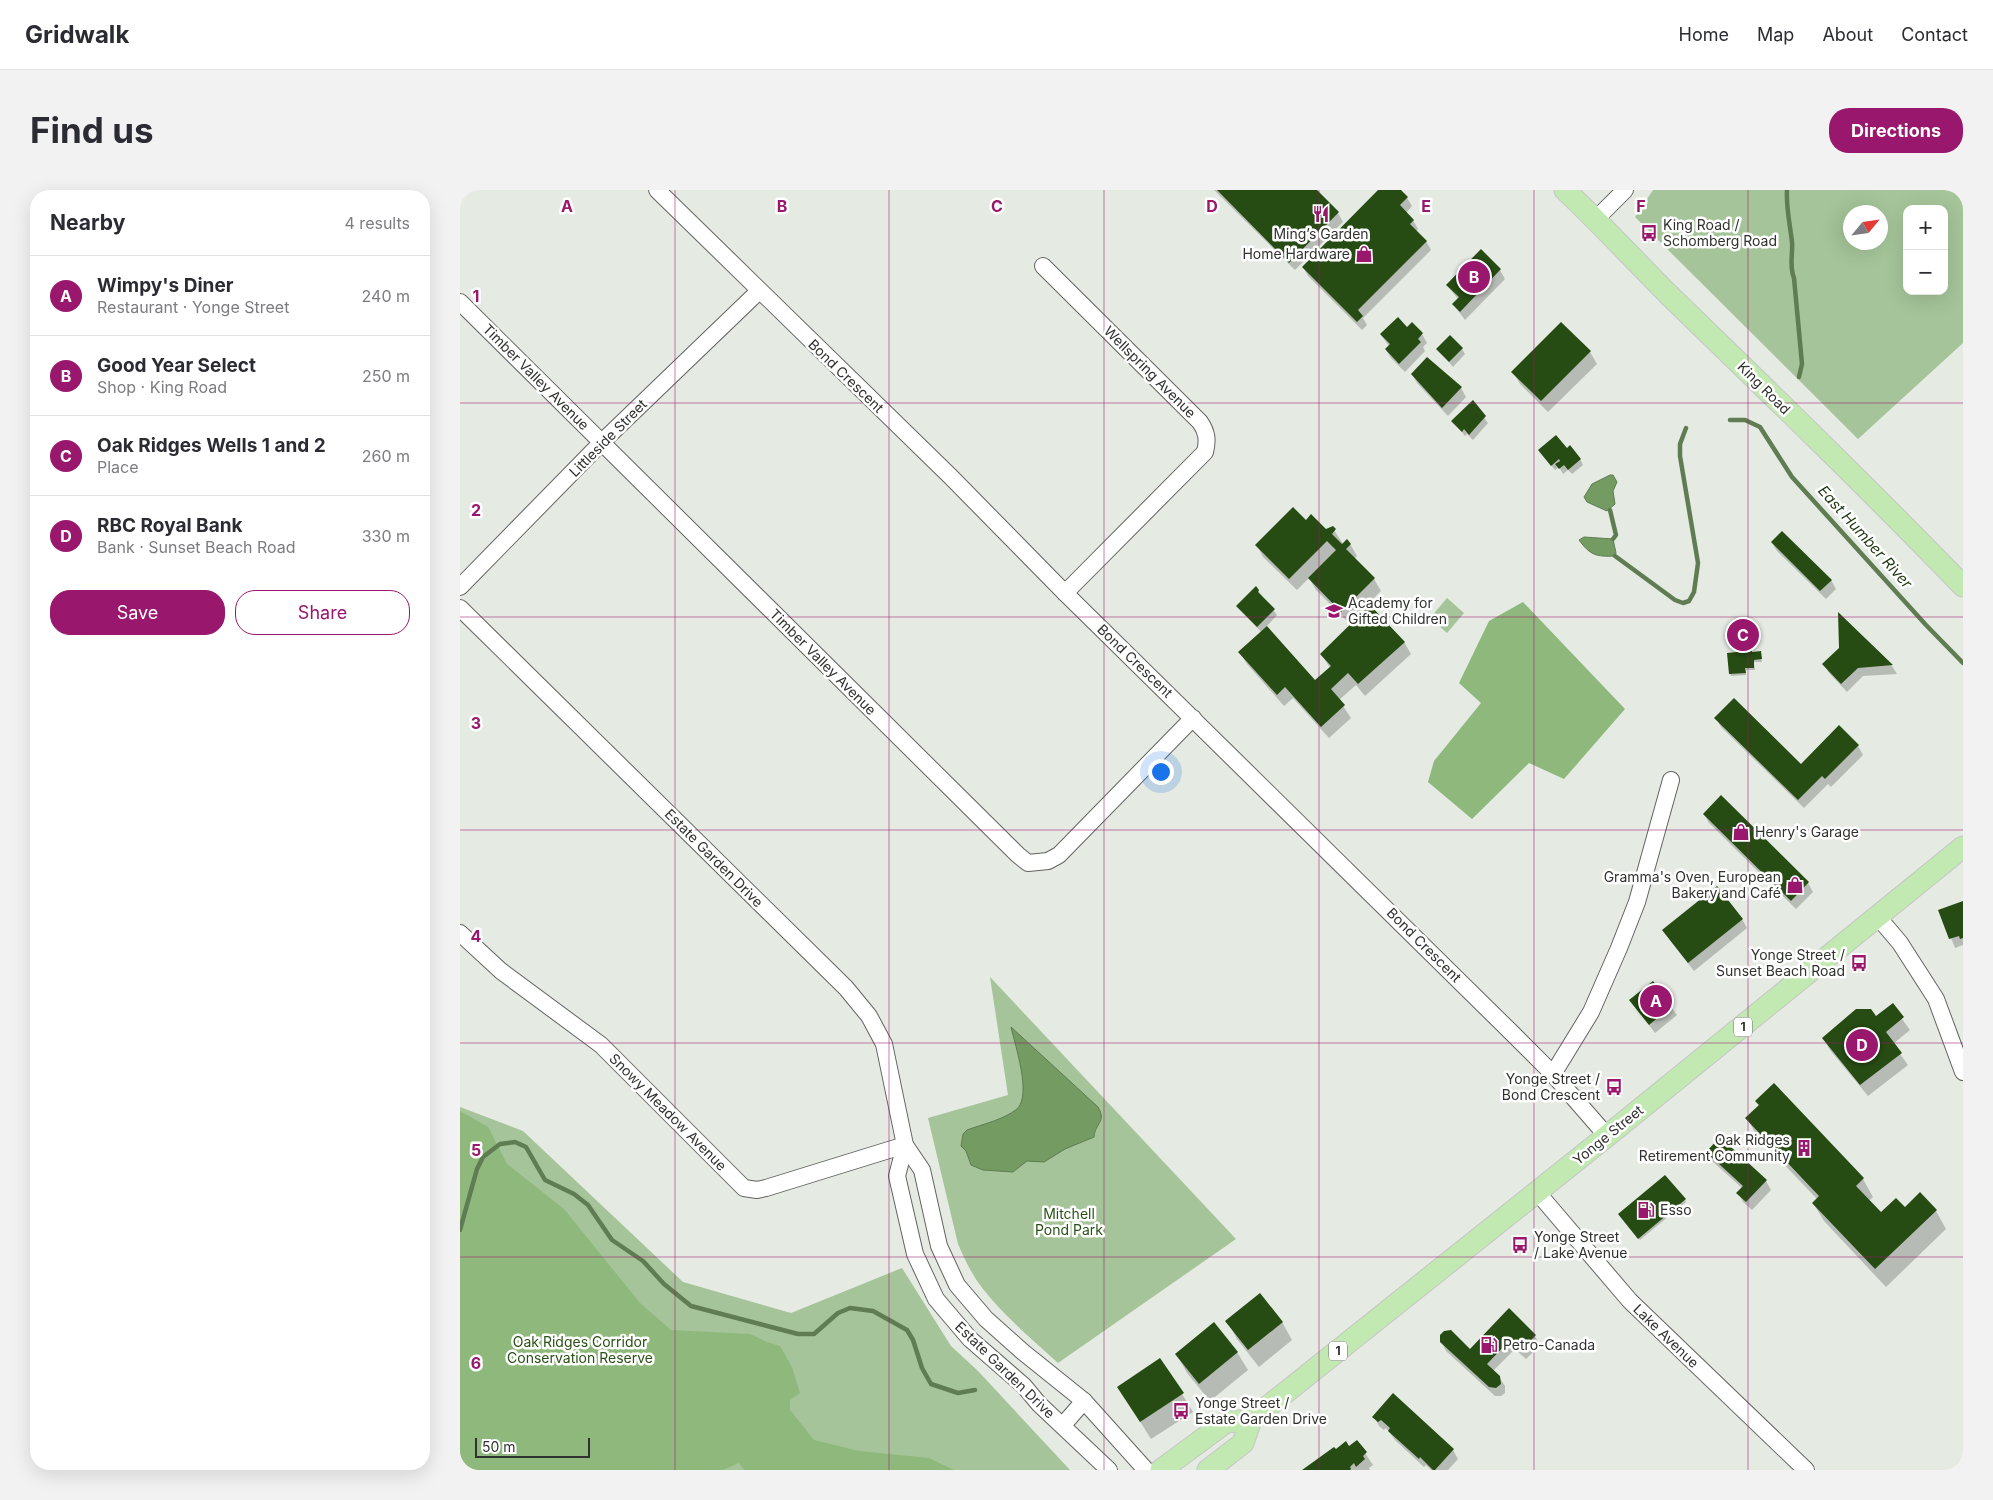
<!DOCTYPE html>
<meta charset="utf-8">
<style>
body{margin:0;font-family:Inter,sans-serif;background:#f2f2f3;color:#2b2b33}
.controls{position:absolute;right:15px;top:15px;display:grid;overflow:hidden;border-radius:10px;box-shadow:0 5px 20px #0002}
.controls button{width:45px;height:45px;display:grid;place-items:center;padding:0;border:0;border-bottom:1px solid #e1e1e2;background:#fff;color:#2b2b33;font:25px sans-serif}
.compass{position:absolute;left:1383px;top:15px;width:45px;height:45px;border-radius:50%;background:#fff;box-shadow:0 5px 20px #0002;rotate:61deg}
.scale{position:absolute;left:15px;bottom:12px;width:115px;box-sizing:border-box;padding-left:5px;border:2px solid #30322f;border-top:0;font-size:14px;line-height:18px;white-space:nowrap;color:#30322f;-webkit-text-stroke:4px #fff;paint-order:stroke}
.you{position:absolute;left:700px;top:581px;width:18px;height:18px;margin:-12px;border:4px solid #fff;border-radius:50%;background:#1a73e8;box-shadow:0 0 0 8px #1a73e833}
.badge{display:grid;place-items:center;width:32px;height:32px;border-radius:50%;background:#99176d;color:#fff;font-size:16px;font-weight:700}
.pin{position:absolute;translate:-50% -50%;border:2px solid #fff;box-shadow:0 1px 5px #0006}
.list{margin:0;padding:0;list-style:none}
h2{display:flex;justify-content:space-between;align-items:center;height:65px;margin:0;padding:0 20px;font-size:21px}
h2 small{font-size:16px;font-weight:400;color:#7c7c81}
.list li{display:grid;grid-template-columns:32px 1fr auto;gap:15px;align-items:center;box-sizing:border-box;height:80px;padding:0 20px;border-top:1px solid #e1e1e2}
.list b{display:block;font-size:19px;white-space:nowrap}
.list p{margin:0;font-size:16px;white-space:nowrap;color:#7c7c81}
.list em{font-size:16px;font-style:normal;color:#7c7c81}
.actions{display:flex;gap:10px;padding:15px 20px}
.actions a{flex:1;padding:11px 0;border:1px solid #99176d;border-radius:20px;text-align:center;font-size:18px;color:#99176d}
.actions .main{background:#99176d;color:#fff}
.map{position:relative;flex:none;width:1503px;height:1280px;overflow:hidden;border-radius:20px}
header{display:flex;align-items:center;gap:30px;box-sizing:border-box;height:70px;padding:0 25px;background:#fff;border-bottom:1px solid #e1e1e2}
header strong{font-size:24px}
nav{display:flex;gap:28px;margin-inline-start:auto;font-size:18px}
.intro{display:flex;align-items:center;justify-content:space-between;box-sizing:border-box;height:120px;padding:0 30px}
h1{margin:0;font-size:35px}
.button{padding:12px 22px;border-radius:20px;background:#99176d;color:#fff;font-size:18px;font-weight:700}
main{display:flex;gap:30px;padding:0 30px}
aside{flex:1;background:#fff;border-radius:20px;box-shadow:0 5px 20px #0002}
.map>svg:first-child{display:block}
.green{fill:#a5c499;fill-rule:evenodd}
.forest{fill:#8eb87c}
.water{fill:#739b62;stroke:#5f7c53}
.shadow{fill:#0003}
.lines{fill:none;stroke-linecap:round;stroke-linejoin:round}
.stream{stroke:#5f7c53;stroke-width:4.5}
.building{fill:#264b13}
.minor-casing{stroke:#616560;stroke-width:18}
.major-casing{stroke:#c5c6c5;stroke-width:23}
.minor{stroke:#fff;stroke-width:16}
.major{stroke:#c3e9b2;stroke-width:21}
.grid{fill:none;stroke:#99176d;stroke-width:1;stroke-opacity:0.55}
.labels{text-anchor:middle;stroke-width:5;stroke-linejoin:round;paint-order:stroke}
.shield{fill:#fff;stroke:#6e706d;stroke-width:1}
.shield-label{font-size:12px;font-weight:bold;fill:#30322f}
.poi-label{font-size:14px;fill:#30322f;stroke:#fff;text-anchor:start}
.street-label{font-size:14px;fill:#30322f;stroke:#fff}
.park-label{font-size:14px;fill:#2a5115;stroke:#fff}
.water-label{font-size:15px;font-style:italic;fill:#1c370e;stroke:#fff}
.grid-label{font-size:16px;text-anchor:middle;font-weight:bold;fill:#99176d;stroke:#fff;stroke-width:5;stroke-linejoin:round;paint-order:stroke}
</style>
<header>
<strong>Gridwalk</strong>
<nav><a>Home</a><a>Map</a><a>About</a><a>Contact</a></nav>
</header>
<div class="intro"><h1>Find us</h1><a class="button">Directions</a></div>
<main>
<aside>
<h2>Nearby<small>4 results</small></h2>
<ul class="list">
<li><span class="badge">A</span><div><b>Wimpy's Diner</b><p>Restaurant · Yonge Street</p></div><em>240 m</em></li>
<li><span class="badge">B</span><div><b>Good Year Select</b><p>Shop · King Road</p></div><em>250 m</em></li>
<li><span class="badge">C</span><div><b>Oak Ridges Wells 1 and 2</b><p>Place</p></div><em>260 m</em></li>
<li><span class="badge">D</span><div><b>RBC Royal Bank</b><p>Bank · Sunset Beach Road</p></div><em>330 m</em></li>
</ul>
<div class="actions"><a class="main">Save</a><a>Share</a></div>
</aside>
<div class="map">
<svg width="1503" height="1280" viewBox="0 0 1503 1280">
<rect width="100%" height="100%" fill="#e5eae3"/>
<g class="green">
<path d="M1193,0h310v153l-105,96 -223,-222zM1447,19h37v82h-37zM1390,22h30v30h-30z"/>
<polygon points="987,408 1004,423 987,443 970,428"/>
<path d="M530,787l246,262 -178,124c-26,-24 -54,-47 -75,-74 -11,-14 -18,-29 -25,-45l-30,-126 80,-23z"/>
<polygon points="0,917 63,941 223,1092 331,1123 442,1078 491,1156 518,1181 610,1280 0,1280"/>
</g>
<g class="forest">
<polygon points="1063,412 1165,519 1104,589 1069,573 1012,629 968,592 974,571 1021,513 999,493 1029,431"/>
<polygon points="0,921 28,937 47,974 104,1019 180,1113 211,1140 290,1144 307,1152 320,1156 332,1177 340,1203 330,1210 330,1220 354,1250 399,1261 469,1268 494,1280 284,1280 279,1273 263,1280 0,1280"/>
</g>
<g class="water">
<polygon points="1150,285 1153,285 1157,292 1153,301 1155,314 1147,321 1127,312 1124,307 1132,294"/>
<path d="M1124,347l29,2 3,14 -1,3c-19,1 -25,-1 -36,-16z"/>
<path d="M551,837l87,80c9,15 -3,16 -4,30l-29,12 -21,13 -17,-1 -14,11 -30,-2 -12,-5 -5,-14 -5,-5 2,-12 4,-4c16,-6 36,-10 50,-21 15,-14 -2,-64 -6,-82z"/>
</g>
<g class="shadow">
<polygon points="754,0 856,0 878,23 883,32 835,80"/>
<polygon points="920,0 939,0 947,8 952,16 946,23 953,30 958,39 956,42 966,51 971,60 903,128 907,135 902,140 848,86 843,77"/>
<polygon points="1021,61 1040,80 1045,89 1005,130 993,114 998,109 987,95"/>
<polygon points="952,134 962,144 967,153 963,157 965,161 945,182 931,168 926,160 929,156 921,145 947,139"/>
<polygon points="978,159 1002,159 1005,164 993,177"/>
<polygon points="1130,162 1137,174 1088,222 1060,194 1053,182"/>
<polygon points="952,184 1001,198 1006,207 988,226 957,193"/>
<polygon points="1013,212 1028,233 1013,250 1007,244 1005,246 993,231"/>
<polygon points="1106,259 1120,269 1123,275 1112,284 1108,280 1103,284 1099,277 1095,280 1080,261"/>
<polygon points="846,331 866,341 872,337 883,354 890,354 897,366 894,369 914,389 921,401 889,433 856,400 849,388 837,400 803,367 797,355"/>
<polygon points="1312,353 1371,390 1376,399 1366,409 1317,361"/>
<polygon points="796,398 817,425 806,437 855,492 870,478 862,465 944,452 951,464 905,506 896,495 879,510 891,528 869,548 833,508 824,516 787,474 780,463 802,443 777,416"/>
<polygon points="1379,425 1432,476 1437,484 1403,486 1387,502 1369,483 1364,475 1380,459"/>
<polygon points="1289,429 1292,463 1300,463 1302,472 1294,472 1295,480 1286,480 1286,485 1271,486 1270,484"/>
<polygon points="1256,528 1341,576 1398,556 1403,565 1371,597 1368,594 1344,618 1261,537"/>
<polygon points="1244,624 1348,693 1353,702 1336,719 1249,633"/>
<polygon points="1503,712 1503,755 1495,758 1480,720"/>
<polygon points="1282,729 1287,738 1234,781 1209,749"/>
<polygon points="1193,793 1217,825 1195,843 1171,811"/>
<polygon points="1432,815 1450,840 1433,854 1448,875 1408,906 1370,860 1363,848 1415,828"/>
<polygon points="1296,911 1403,989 1413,1007 1409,1011 1421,1024 1445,1018 1460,1004 1476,1021 1486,1039 1426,1097 1364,1031 1353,1013 1357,1009 1297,946 1287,928 1299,916"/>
<polygon points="1247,962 1306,991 1311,1000 1292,1020 1283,1012 1278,1003 1282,998 1252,971"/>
<polygon points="1225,1010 1226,1012 1180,1050 1161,1027"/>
<polygon points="1049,1120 1075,1146 1080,1155 1066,1169 1055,1159 1033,1181 1039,1187 1045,1196 1045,1203 1041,1206 1035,1206 986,1161 981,1151 1010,1160"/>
<polygon points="767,1131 822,1132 832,1150 799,1177 777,1149"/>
<polygon points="777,1162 788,1180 750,1211 727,1183 717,1165"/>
<polygon points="659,1198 722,1204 733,1222 691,1249"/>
<polygon points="933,1205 993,1260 998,1269 988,1280 971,1280 966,1275 964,1277 935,1250 926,1238 924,1240 919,1236 914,1227"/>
<polygon points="897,1251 913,1275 909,1278 910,1280 845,1280 876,1260 889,1257"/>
</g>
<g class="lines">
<g class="stream">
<path d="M1327,0c-1,18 3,34 5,52 1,13 -3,24 2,36l8,86 -3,13"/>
<polyline points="1270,230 1285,230 1300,237 1332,287 1466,435 1503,473"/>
<polyline points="1150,320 1156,345 1153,349"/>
<polyline points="1155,366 1215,410 1223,413 1229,411 1234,402 1238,373 1220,266 1220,254 1226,238"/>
<polyline points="0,1040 17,979 23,967 40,954 55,952 66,957 85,990 114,1004 128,1015 152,1050 183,1071 204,1094 231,1116 338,1144 354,1144 378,1123 390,1118 413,1121 447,1140 453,1150 462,1178 471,1194 498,1203 515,1200"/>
</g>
</g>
<g class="building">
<polygon points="757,0 857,0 879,22 829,73"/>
<polygon points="918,0 941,0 948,7 940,15 954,30 950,34 967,51 898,120 903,126 897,132 842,77"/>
<polygon points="1021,59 1041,79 1000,122 992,114 999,107 986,95"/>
<polygon points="938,127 947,137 952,132 963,143 958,149 961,152 939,174 925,159 930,154 920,144"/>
<polygon points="1101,132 1131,161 1081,211 1051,182"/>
<polygon points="990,145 1003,158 989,172 976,159"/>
<polygon points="967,167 1002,197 982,218 951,184"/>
<polygon points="1013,210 1026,226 1009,245 1004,239 1002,242 991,231"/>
<polygon points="1096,245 1107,258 1110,255 1121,269 1108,280 1104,275 1099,279 1095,274 1100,271 1099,269 1091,276 1078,260"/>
<polygon points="833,317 846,330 851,324 866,339 873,336 876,339 872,344 882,354 887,349 891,354 886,359 915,388 881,422 848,388 876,360 867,351 829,389 795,355"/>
<polygon points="1322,341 1372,390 1360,401 1311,352"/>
<polygon points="796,396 799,400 798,402 815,419 797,437 776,416"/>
<polygon points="910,415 945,452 898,494 888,483 871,499 885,515 861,537 825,497 817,505 778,462 807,436 855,490 871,476 860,464"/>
<polygon points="1378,422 1433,475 1398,478 1381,494 1362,474 1379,458"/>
<polygon points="1289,428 1292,462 1301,461 1302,469 1294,470 1294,478 1285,478 1286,483 1269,484 1267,463 1277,462 1274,429"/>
<polygon points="1274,508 1341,574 1379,535 1399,555 1365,589 1362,586 1338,610 1254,528"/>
<polygon points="1261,605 1349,692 1331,711 1243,624"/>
<polygon points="1257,696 1283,729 1228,773 1202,740"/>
<polygon points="1503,711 1503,748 1500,749 1499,746 1489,749 1478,720"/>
<polygon points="1193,791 1213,815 1189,835 1169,810"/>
<polygon points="1433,813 1444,827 1426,842 1442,863 1400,895 1362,848 1396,819 1411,819 1416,826"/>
<polygon points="1314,893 1404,988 1396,996 1421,1022 1436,1008 1445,1017 1460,1002 1477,1020 1415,1079 1352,1013 1359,1006 1285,928 1299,915 1295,911"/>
<polygon points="1260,947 1307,990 1286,1012 1276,1003 1283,996 1246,962"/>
<polygon points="1205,985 1226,1009 1178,1049 1158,1024"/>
<polygon points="800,1103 823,1132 788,1160 765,1131"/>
<polygon points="1049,1118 1076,1145 1060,1161 1049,1151 1027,1174 1040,1186 1041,1194 1036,1198 1029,1197 980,1152 980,1145 984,1141 991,1140 1010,1159"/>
<polygon points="754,1132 778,1162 739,1194 715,1164"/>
<polygon points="700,1168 724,1203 680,1232 657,1197"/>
<polygon points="933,1203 994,1259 975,1280 973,1280 960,1267 959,1269 928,1241 930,1238 921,1230 918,1232 912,1227"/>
<polygon points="897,1250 907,1262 903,1266 905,1269 896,1277 894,1273 890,1277 891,1279 890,1280 842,1280 874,1257 876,1259 886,1251 889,1256"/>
</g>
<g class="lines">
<g class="minor-casing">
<g id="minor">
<polyline points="197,0 491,287 605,403 1054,845 1093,884 1147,946"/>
<polyline points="1136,29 1165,0"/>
<path d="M583,76l157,156c7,10 8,18 5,30l-140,141"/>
<polyline points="0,112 558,665 568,673 588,671 599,665 733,528"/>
<polyline points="0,397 142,252 299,101"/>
<polyline points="0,418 386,798 409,826 424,854 445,955 437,986 455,1064 476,1109 510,1149 564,1196 579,1214 649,1280"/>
<polyline points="1418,727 1440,753 1476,809 1503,882"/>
<polyline points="0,743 41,781 141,855 284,998 297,1000 306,998 445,955"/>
<polyline points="1093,884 1131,822 1159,758 1177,712 1211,590"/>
<polyline points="445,955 462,980 479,1056 497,1095 526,1129 563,1162 624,1211 686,1280"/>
<polyline points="1077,1002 1170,1111 1346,1280"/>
<polyline points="603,1235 624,1211"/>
</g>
</g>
<g class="major-casing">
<g id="major">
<path d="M1105,0c36,34 69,70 104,105 99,96 198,192 294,291"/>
<polyline points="701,1280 766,1232 791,1230"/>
<polyline points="748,1280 783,1253 791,1230 1147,946 1503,657"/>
</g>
</g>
<use href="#minor" class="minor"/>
<use href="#major" class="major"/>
</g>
<path class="grid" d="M215,0v1280M429,0v1280M644,0v1280M859,0v1280M1074,0v1280M1288,0v1280M0,213h1503M0,427h1503M0,640h1503M0,853h1503M0,1067h1503"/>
<defs>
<g id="restaurant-bare" transform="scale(1.35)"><path d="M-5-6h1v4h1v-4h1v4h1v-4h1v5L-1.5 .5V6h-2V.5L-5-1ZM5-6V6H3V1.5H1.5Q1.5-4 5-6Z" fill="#99176d" stroke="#fff" stroke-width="2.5" paint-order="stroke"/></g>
<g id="bus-bare" transform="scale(1.35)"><path d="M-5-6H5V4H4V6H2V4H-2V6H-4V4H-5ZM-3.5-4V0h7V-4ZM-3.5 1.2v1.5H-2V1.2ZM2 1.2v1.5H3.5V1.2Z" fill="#99176d" stroke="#fff" stroke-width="2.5" paint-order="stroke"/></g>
<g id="shop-bare" transform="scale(1.35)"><path d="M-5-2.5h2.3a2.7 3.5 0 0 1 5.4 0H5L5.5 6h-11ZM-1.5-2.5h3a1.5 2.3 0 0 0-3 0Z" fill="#99176d" stroke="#fff" stroke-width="2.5" paint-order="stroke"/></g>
<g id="school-bare" transform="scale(1.35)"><path d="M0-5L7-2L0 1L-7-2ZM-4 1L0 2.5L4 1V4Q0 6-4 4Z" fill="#99176d" stroke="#fff" stroke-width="2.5" paint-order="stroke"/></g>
<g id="building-bare" transform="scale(1.35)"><path d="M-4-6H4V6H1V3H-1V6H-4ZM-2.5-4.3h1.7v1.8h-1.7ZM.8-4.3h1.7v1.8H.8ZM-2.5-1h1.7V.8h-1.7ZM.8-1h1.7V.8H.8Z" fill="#99176d" stroke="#fff" stroke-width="2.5" paint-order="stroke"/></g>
<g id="fuel-bare" transform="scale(1.35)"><path d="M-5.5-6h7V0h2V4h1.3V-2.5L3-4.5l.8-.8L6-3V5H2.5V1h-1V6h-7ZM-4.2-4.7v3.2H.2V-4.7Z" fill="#99176d" stroke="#fff" stroke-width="2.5" paint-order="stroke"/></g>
</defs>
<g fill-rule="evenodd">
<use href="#restaurant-bare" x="861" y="24"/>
<use href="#bus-bare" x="1189" y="43"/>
<use href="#shop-bare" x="904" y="64"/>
<use href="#school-bare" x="874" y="421"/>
<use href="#shop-bare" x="1281" y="642"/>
<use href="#shop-bare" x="1335" y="695"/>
<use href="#bus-bare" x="1399" y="773"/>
<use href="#bus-bare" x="1154" y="897"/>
<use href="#building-bare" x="1344" y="958"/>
<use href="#fuel-bare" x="1186" y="1020"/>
<use href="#bus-bare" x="1060" y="1055"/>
<use href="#fuel-bare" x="1029" y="1155"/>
<use href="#bus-bare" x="721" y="1221"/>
</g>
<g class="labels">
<g class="shield">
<rect x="1274" y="827.5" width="18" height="19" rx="4"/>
<rect x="869" y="1151.5" width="18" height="19" rx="4"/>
</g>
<g class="shield-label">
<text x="1283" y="841">1</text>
<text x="878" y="1165">1</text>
</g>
<g class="poi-label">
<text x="1203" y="40">King Road /<tspan x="1203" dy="16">Schomberg Road</tspan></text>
<text x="861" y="49" text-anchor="middle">Ming’s Garden</text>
<text x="890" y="69" text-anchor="end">Home Hardware</text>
<text x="888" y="418">Academy for<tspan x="888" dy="16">Gifted Children</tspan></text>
<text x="1295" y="647">Henry's Garage</text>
<text x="1321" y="692" text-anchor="end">Gramma's Oven, European<tspan x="1321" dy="16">Bakery and Café</tspan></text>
<text x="1385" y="770" text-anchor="end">Yonge Street /<tspan x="1385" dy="16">Sunset Beach Road</tspan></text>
<text x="1140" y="894" text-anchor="end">Yonge Street /<tspan x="1140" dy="16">Bond Crescent</tspan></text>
<text x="1330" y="955" text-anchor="end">Oak Ridges<tspan x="1330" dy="16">Retirement Community</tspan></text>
<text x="1200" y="1025">Esso</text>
<text x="1074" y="1052">Yonge Street<tspan x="1074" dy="16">/ Lake Avenue</tspan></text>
<text x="1043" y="1160">Petro-Canada</text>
<text x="735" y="1218">Yonge Street /<tspan x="735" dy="16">Estate Garden Drive</tspan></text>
</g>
<g class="street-label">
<text transform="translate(690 182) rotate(45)" y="5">Wellspring Avenue</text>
<text transform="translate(386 186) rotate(44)" y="5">Bond Crescent</text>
<text transform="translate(76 187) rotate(45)" y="5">Timber Valley Avenue</text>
<text transform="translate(1304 198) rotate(45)" y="5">King Road</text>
<text transform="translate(148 248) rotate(-45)" y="5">Littleside Street</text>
<text transform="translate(675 471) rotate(44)" y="5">Bond Crescent</text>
<text transform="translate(363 472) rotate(45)" y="5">Timber Valley Avenue</text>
<text transform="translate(254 668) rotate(45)" y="5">Estate Garden Drive</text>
<text transform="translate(964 755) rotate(45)" y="5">Bond Crescent</text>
<text transform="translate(208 922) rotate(45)" y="5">Snowy Meadow Avenue</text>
<text transform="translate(1148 945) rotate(-39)" y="5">Yonge Street</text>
<text transform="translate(1206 1146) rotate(44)" y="5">Lake Avenue</text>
<text transform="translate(545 1180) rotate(44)" y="5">Estate Garden Drive</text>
</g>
<g class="park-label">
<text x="609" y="1029">Mitchell<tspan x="609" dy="16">Pond Park</tspan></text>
<text x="120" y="1157">Oak Ridges Corridor<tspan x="120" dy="16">Conservation Reserve</tspan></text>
</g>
<g class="water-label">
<text transform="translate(1405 347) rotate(48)" y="5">East Humber River</text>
</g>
</g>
<g class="grid-label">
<text x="107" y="22">A</text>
<text x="322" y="22">B</text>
<text x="537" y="22">C</text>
<text x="752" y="22">D</text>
<text x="966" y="22">E</text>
<text x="1181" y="22">F</text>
<text x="16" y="112">1</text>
<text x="16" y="326">2</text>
<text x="16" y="539">3</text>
<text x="16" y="752">4</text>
<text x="16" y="966">5</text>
<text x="16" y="1179">6</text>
</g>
</svg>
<div class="controls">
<button>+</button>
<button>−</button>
</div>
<svg class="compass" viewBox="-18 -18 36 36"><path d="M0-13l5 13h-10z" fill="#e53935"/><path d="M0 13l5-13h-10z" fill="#7c7c81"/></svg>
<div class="scale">50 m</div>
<div class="you"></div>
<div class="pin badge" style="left:1196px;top:811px">A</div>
<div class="pin badge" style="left:1014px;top:87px">B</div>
<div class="pin badge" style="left:1283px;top:445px">C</div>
<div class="pin badge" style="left:1402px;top:855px">D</div>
</div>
</main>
